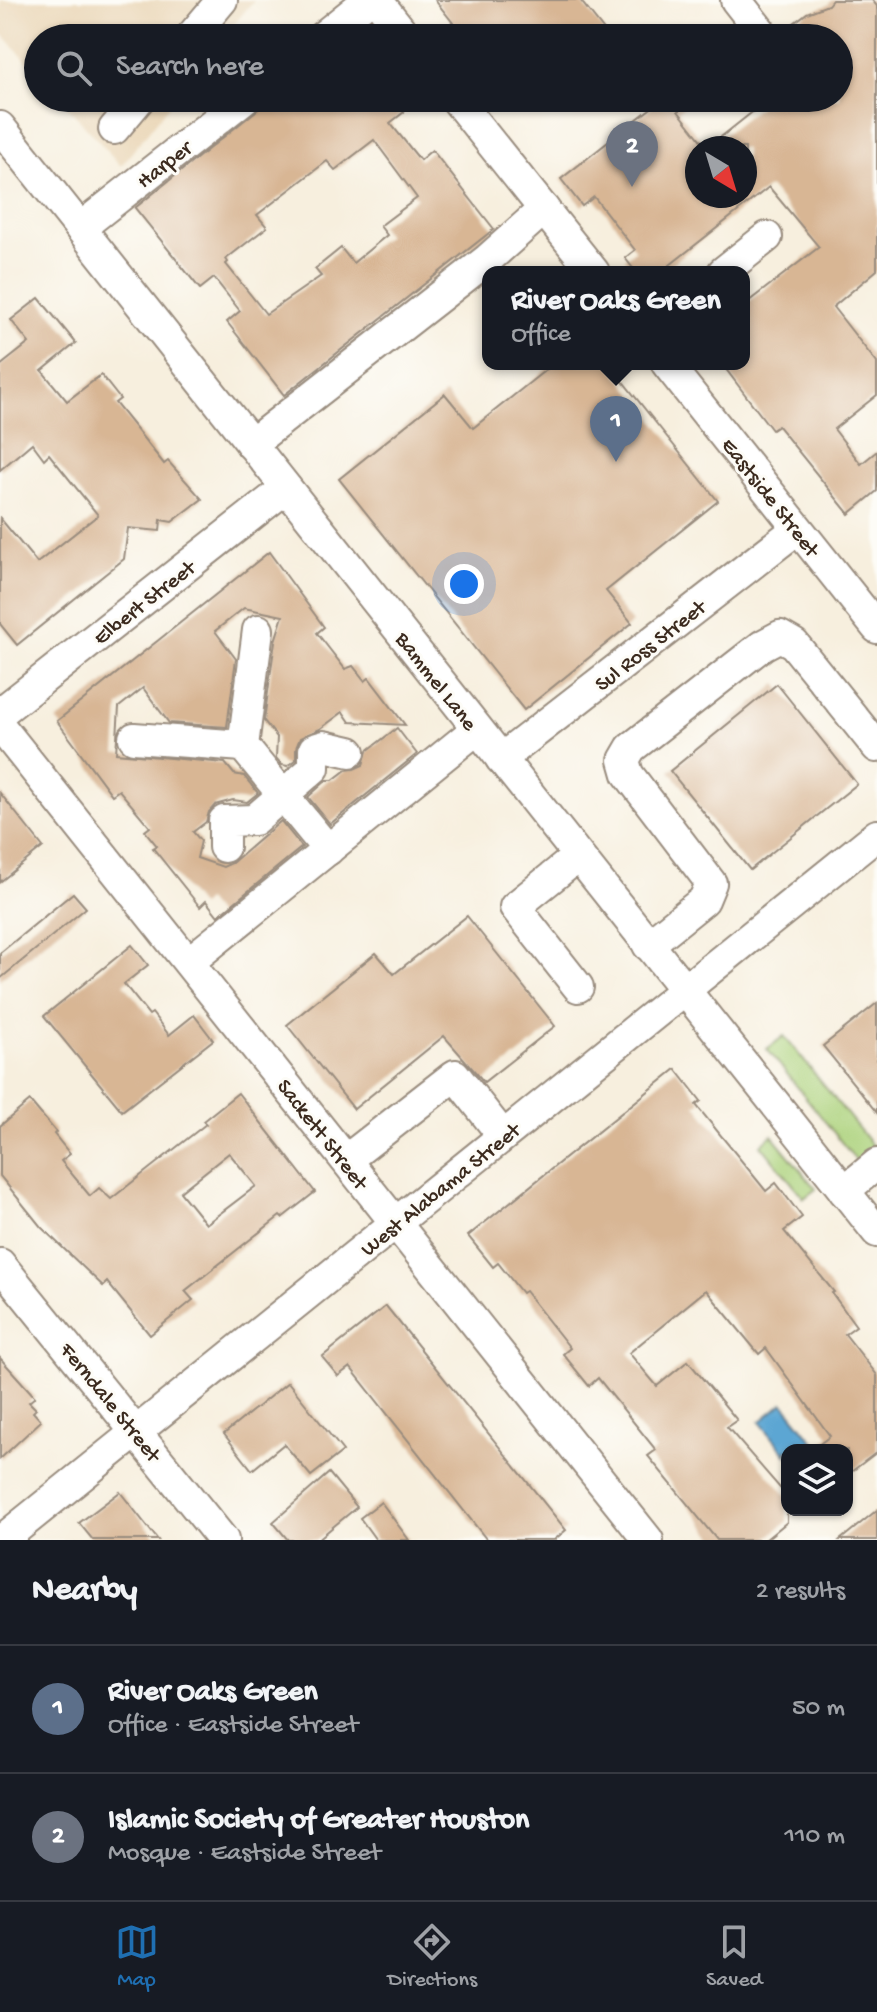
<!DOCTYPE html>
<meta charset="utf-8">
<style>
body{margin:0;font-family:"Gochi Hand",sans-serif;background:#20242c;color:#f1f3f6}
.controls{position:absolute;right:24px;bottom:24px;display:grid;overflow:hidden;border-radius:16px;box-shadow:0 2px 6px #0004}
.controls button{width:72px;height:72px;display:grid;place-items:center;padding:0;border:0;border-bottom:2px solid #363941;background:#171b24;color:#f1f3f6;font:40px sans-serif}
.compass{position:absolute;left:685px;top:136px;width:72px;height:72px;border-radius:50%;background:#171b24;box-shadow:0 2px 6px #0004;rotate:142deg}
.you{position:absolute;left:464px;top:584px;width:28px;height:28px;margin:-20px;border:6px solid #fff;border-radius:50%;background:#1a73e8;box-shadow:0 0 0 12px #1a73e833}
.badge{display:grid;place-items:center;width:52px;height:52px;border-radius:50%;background:#1f6fb2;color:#fff;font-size:26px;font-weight:700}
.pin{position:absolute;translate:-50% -66px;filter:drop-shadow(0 2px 4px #0008)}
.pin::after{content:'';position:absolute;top:42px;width:28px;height:24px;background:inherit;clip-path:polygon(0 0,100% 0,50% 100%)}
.popup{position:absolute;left:482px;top:266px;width:268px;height:104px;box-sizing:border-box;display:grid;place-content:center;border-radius:16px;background:#171b24;filter:drop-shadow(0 2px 6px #0005);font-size:26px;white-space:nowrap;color:#9ea1a6}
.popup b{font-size:30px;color:#f1f3f6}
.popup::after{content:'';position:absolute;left:50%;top:100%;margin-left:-16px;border:16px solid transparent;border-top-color:#171b24}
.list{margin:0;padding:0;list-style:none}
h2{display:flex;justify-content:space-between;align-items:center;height:104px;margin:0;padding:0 32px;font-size:34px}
h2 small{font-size:26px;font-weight:400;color:#9ea1a6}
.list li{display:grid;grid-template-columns:52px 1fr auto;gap:24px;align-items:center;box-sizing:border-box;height:128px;padding:0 32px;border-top:2px solid #363941}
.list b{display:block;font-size:30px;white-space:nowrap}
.list p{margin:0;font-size:26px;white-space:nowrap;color:#9ea1a6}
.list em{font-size:26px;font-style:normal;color:#9ea1a6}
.icon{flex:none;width:44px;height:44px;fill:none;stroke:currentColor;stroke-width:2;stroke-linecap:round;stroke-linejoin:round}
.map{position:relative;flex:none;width:877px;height:1540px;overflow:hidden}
.search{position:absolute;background:#171b24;box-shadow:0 2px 6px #0004;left:24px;right:24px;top:24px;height:88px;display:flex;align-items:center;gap:20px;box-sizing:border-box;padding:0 28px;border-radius:44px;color:#9ea1a6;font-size:30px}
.sheet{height:360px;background:#171b24}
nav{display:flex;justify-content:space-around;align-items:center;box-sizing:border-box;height:112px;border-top:2px solid #363941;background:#171b24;font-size:22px;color:#9ea1a6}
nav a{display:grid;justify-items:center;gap:4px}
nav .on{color:#1f6fb2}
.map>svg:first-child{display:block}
.built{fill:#ebd8ba}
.green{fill:#acd27c;stroke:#747e4d;stroke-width:2}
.water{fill:#5ba6d3;stroke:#4b6878;stroke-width:2}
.building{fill:#d8b694;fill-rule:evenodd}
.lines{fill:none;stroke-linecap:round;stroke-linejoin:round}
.minor-casing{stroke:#998c7e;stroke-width:34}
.minor{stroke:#fff;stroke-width:30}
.labels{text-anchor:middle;stroke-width:6;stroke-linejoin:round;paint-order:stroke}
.street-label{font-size:22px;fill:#3b2a1e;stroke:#fdfcf7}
</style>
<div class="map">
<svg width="877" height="1540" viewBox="0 0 877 1540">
<rect width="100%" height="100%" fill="#fdfcf7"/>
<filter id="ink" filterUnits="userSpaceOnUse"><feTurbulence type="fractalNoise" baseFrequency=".0125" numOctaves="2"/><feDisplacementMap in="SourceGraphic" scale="16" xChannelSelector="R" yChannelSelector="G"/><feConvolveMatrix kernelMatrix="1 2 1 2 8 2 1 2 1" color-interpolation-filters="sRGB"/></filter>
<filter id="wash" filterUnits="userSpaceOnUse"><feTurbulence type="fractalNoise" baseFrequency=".006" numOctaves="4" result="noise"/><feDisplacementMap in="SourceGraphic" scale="32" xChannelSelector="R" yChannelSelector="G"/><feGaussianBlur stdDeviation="1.8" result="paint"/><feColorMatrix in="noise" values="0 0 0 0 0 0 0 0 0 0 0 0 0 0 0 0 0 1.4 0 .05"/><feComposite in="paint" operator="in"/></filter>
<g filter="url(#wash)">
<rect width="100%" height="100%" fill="#f7efde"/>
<g class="built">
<polygon points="0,0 254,0 223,38 38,38 38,74 0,31"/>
<polygon points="60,98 175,98 121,166"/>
</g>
<g class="green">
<polygon points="784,1036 876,1150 859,1164 767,1049"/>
<polygon points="772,1135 816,1189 804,1198 761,1145"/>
</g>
<polygon class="water" points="783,1403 820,1449 818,1450 787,1450 787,1455 760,1422"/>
<g id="blocks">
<g class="building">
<polygon points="435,0 580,0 610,38 465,38"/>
<path d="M832,0h40l5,6v264l-44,37 44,56v32l-43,34 27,35 16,-13v40l-28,23 -71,-88 -6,4 -50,-66h22v-59l75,-58 -50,-60 -108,85h-25l-11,-14 10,-8 -41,-53 -12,9 -21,-27 103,-81h30l-16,13 29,37 63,-50h69v-60h-57v-6l25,-19 21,-8zM697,148h48v48h-48z"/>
<path d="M272,98h121l11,14 -14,11 30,37 12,-10 62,79 -210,166 -57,-73 13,-11 -26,-33 -14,11 -65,-81zM374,140l43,58 -37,28 7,9 -34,28 -12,-15 -26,21 6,7 -55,38 -40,-50 2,-2 -2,-3 41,-32 -10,-12 70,-54 8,9z"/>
<polygon points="39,298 76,343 42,371 67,401 101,375 120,399 115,403 164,464 168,461 202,499 172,522 161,520 160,531 128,528 124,559 17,645 0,624 0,518 37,563 98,515 49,454 44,459 32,443 0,470 0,366 29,343 11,320"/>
<polygon points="553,364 609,364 718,501 606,591 632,623 524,710 339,479 445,394 473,428"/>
<polygon points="269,552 324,627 317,633 345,669 353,666 365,681 369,678 405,725 350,722 343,712 320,729 300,738 296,748 296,760 288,766 282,765 276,758 277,737 264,721 275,641 283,616 244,608 215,631 236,659 227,727 169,723 143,688 119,707 116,753 225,763 234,774 244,776 258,793 247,802 233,800 215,805 209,812 206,822 193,832 201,841 197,858 223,867 232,863 281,821 302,847 218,916 206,901 200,907 196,902 153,848 157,846 145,831 150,827 119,790 112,795 57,721"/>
<polygon points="777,684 857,784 750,870 670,771"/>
<polygon points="397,728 417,754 330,824 308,797 327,780 333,780 346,770 354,769 363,765 367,751"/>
<polygon points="0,793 43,847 0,882"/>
<polygon points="73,893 86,908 0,979 0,953"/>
<polygon points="467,916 555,1026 484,1082 444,1036 354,1109 287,1025 376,953 394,974"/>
<polygon points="132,945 148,965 124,984 149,1015 152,1013 169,1035 194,1015 213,1040 122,1111 44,1016"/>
<polygon points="877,1003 877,1113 823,1046"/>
<polygon points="676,1069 701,1101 696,1105 766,1191 776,1183 802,1217 784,1231 834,1292 832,1293 856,1326 845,1334 877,1375 877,1452 847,1475 847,1450 812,1450 830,1436 766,1348 759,1354 706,1290 629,1353 657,1386 688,1361 737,1420 727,1427 787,1496 787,1522 765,1540 717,1540 648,1456 656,1450 598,1378 589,1386 563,1354 570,1348 525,1291 522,1293 498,1263 493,1267 468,1236"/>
<path d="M238,1093l77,99 -33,26 -2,-2 -95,75 8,9 -43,35 -43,-53 -4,4 -62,-59 -41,-51v-50l30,-25 26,31 -2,2 16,20 -9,7 29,35 9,-8 12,11 95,-75 -3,-3zM229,1153l27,33 -50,38 -26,-32z"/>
<polygon points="386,1306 566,1530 554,1540 487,1540 350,1367 338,1376 322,1357"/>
<polygon points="0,1358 35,1397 29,1402 36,1409 33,1412 41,1421 0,1459"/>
<polygon points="288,1382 343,1451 311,1476 284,1444 252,1470 224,1434"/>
<polygon points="329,1473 357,1507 317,1540 288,1540 273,1522"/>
<polygon points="120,1492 158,1540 93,1540 79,1523"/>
<polygon points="381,1502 409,1540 376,1540 360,1518"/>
<polygon points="877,1510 877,1540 840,1540"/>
</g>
</g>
</g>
<g filter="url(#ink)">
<use href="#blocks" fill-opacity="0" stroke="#998c7e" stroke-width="2"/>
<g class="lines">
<g class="minor-casing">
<g id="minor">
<polyline points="377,0 407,38"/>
<polyline points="736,0 765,37"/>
<polyline points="190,38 222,0"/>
<polyline points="321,38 368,0"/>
<polyline points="455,98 594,272"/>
<polyline points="0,127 877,1232"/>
<polyline points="114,129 140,98"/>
<polyline points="80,228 245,98"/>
<polyline points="723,272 767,237"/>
<polyline points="667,364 877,628"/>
<polyline points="251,444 488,259 544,209"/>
<polyline points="0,713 286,488"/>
<polyline points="0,726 648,1540"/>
<polyline points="134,738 243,746 328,850"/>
<polyline points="243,746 258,630"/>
<polyline points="501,759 797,529"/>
<polyline points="224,847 224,821 254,820 314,768 314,749 324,746 350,752"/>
<polyline points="577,857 515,907 578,987"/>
<polyline points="648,945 704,900 711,883 628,774 624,760 631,748 763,645 780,636 794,644 877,747"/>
<polyline points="189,962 477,729"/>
<polyline points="346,1160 455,1075 503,1136"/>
<polyline points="844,1191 877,1164"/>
<polyline points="0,1264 223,1540"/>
<polyline points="2,1540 877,835"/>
</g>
</g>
<use href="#minor" class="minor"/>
</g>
</g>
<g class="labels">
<g class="street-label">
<text transform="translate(163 163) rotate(-38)" y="8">Harper</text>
<text transform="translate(772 496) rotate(52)" y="8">Eastside Street</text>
<text transform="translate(143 601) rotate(-38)" y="8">Elbert Street</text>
<text transform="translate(649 644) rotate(-38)" y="8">Sul Ross Street</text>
<text transform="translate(438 680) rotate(52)" y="8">Bammel Lane</text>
<text transform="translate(324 1133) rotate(52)" y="8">Sackett Street</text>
<text transform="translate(439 1188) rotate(-39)" y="8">West Alabama Street</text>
<text transform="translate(112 1401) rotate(51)" y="8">Ferndale Street</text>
</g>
</g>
</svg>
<div class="controls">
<button><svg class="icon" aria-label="layers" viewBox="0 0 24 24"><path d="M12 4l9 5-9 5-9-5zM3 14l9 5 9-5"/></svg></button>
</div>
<svg class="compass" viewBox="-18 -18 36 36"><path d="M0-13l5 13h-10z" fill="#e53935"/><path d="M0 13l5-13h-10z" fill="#9ea1a6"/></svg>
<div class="you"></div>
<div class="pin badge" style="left:616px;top:462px;background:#5c6f8a">1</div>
<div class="popup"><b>River Oaks Green</b>Office</div>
<div class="pin badge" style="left:632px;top:187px;background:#6b7280">2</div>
<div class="search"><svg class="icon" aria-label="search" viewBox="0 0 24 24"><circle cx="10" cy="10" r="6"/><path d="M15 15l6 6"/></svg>Search here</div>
</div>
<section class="sheet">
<h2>Nearby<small>2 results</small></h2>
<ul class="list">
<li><span class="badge" style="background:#5c6f8a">1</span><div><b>River Oaks Green</b><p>Office · Eastside Street</p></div><em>50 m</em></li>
<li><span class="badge" style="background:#6b7280">2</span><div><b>Islamic Society of Greater Houston</b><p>Mosque · Eastside Street</p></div><em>110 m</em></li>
</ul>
</section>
<nav>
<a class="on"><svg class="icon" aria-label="map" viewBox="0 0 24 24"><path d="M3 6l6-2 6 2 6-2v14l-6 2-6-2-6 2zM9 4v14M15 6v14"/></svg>Map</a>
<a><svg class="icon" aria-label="directions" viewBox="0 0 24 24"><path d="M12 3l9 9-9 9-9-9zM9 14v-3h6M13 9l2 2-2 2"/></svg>Directions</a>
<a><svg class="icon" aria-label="saved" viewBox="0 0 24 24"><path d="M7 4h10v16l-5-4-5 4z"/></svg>Saved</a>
</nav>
